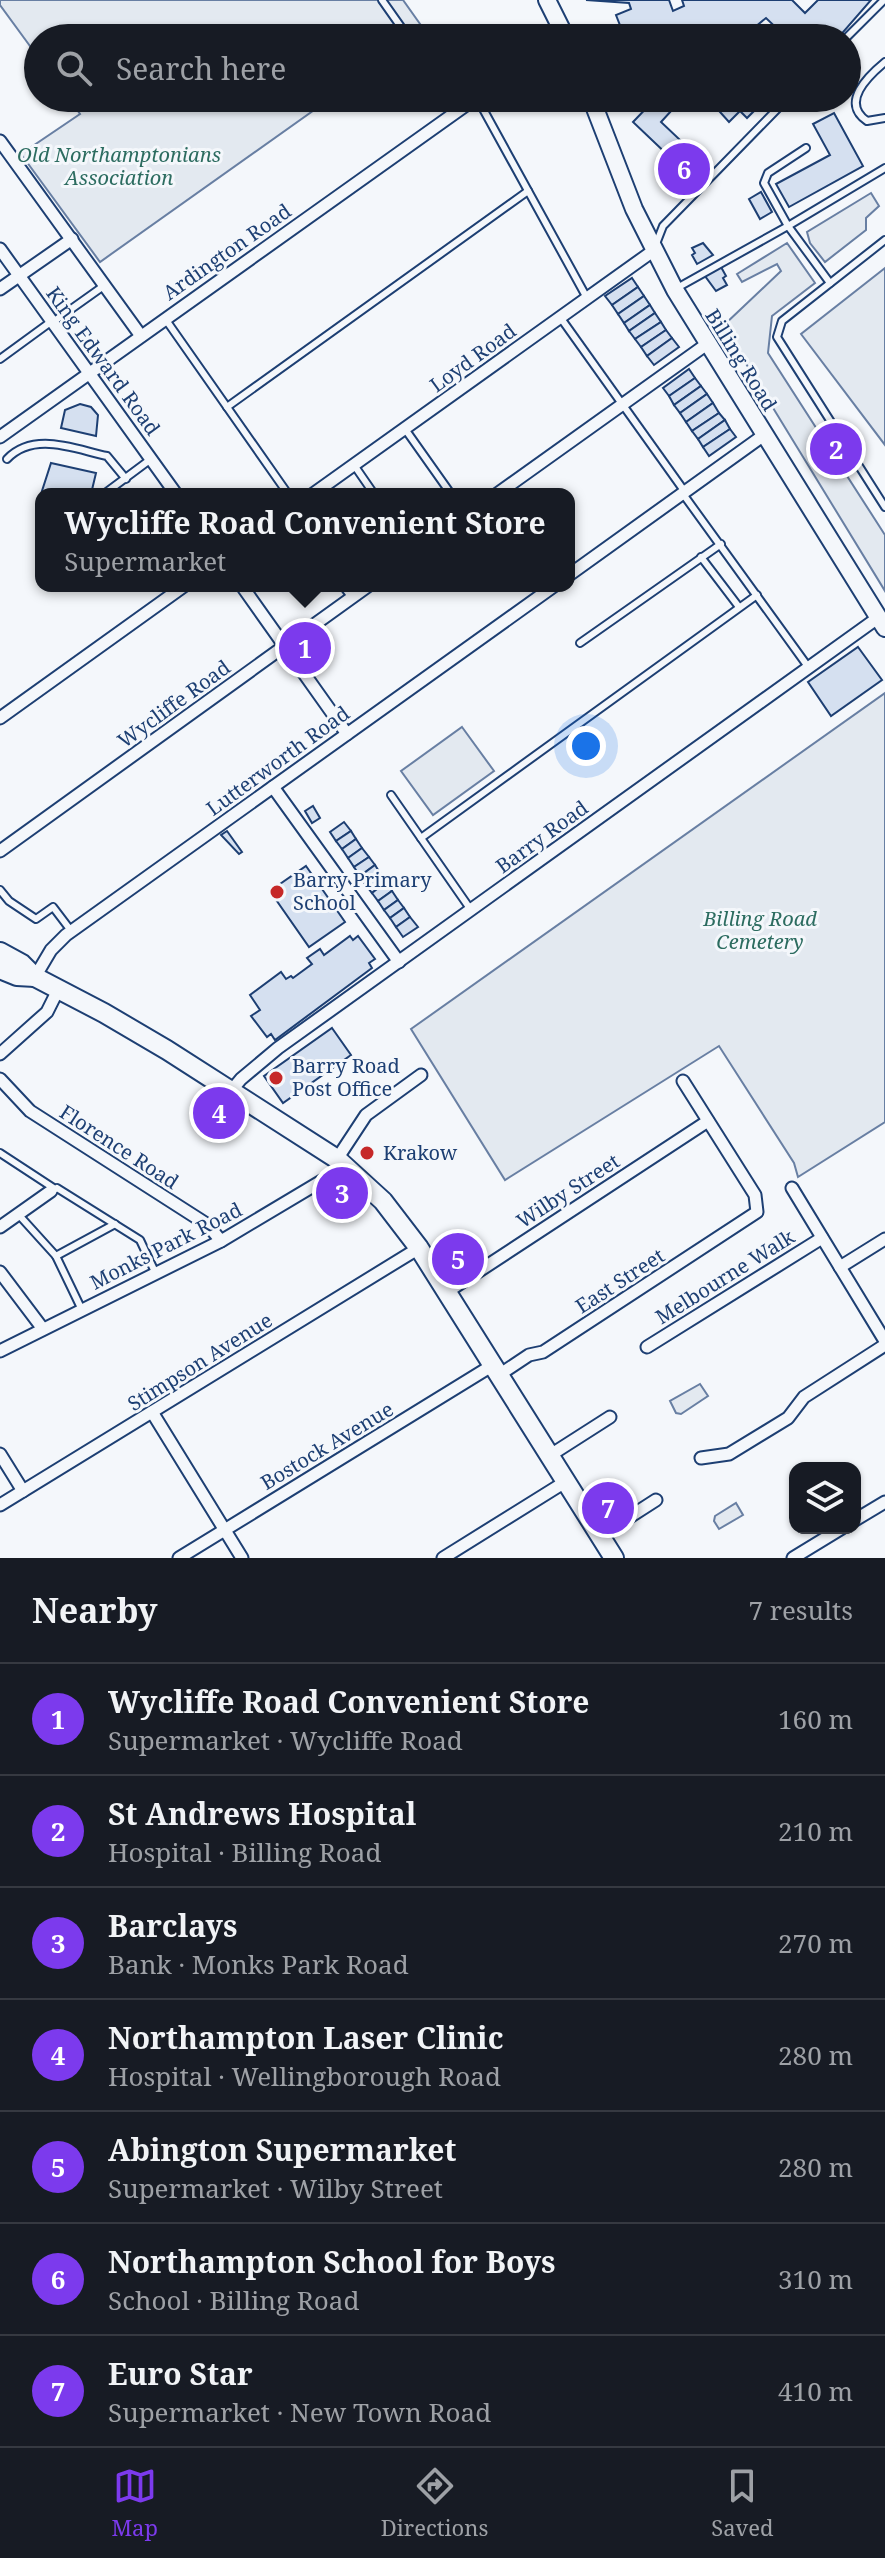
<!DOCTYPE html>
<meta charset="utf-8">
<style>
body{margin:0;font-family:"Noto Serif",serif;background:#242831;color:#f1f3f6}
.controls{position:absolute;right:24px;bottom:24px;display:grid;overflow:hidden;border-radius:16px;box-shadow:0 2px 6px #0004}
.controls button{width:72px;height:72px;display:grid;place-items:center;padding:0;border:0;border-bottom:2px solid #363941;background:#171b24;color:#f1f3f6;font:40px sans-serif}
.you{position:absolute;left:586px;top:746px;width:28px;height:28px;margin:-20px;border:6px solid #fff;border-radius:50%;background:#1a73e8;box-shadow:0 0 0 12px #1a73e833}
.badge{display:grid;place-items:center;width:52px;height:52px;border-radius:50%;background:#7c3aed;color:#fff;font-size:26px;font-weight:700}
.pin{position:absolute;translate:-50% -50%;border:4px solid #fff;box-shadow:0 2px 8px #0006}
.popup{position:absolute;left:35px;top:488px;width:540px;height:104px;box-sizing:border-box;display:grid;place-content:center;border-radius:16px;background:#171b24;filter:drop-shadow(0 2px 6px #0005);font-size:26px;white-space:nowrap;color:#9ea1a6}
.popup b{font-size:30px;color:#f1f3f6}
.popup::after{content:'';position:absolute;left:50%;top:100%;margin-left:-16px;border:16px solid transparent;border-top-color:#171b24}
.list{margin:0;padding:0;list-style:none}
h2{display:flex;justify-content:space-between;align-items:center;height:104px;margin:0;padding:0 32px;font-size:34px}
h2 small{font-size:26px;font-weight:400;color:#9ea1a6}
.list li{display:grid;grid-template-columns:52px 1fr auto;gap:24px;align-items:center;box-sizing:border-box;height:112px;padding:0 32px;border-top:2px solid #363941}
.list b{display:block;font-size:30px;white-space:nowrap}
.list p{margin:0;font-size:26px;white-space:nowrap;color:#9ea1a6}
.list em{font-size:26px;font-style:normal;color:#9ea1a6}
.icon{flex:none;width:44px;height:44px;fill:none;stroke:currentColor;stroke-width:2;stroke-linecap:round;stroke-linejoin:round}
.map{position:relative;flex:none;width:885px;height:1558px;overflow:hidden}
.search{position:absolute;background:#171b24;box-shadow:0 2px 6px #0004;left:24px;right:24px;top:24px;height:88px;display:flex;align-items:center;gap:20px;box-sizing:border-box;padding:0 28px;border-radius:44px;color:#9ea1a6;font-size:30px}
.sheet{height:888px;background:#171b24}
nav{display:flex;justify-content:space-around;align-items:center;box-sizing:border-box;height:112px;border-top:2px solid #363941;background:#171b24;font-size:22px;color:#9ea1a6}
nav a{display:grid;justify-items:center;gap:4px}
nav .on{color:#7c3aed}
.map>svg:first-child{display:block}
.green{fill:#e3e9f0;stroke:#687fa3;stroke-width:2}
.building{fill:#d5e0f0;stroke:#1d3f73;stroke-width:2}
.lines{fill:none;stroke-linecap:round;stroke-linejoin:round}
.lane-casing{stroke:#1d3f73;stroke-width:10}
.street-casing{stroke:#1d3f73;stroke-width:15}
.secondary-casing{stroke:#1d3f73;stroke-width:20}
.primary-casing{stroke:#1d3f73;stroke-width:22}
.lane{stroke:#f4f7fb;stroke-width:6}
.street{stroke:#f4f7fb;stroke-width:11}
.secondary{stroke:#f4f7fb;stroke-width:16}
.primary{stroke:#f4f7fb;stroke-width:18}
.poi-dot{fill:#c62828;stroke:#f4f7fb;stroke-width:3}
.labels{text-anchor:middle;stroke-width:6;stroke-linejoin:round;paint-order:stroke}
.park-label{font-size:20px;font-style:italic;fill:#2c6c60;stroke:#f4f7fb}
.street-label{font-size:20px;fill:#1d3f73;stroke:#f4f7fb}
.poi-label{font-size:20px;fill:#1d3f73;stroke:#f4f7fb;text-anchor:start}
</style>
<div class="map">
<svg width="885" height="1558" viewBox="0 0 885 1558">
<rect width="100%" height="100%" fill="#f4f7fb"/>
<g class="green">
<polygon points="0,0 403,0 425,31 415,38 38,38 38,57 0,5"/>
<polygon points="69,98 331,98 100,262 21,154 80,114"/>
<polygon points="871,193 879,206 866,218 866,230 825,262 810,243 807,232"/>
<polygon points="787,243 815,283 772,316 768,353 885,535 885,591 723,326 781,271 777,264 742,282 737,274"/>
<polygon points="885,268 885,445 801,334"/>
<polygon points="885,693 885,1122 798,1177 794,1163 719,1046 505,1180 411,1029"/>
<polygon points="462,727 494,771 433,815 401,771"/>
<polygon points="700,1384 708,1396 681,1414 676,1413 670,1401"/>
<polygon points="736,1503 743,1515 719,1529 714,1521 715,1516"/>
</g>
<g class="building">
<polygon points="586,0 669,0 673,11 684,6 682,0 792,0 805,13 818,0 871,0 838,38 787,38 766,18 755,27 766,38 625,38 616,15 631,9 629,3"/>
<polygon points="656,98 683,98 661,122 697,156 693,161 702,169 693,179 633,122"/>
<polygon points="728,98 767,98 747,118 740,111 729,122 720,112 730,101"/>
<polygon points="834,113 863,166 789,207 776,184 830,155 813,124"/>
<polygon points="761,192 772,212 760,219 749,199"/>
<polygon points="703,243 713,255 697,264 692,255 695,253 692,248"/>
<polygon points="721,267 726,276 723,278 727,285 716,291 705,276"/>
<polygon points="632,278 638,287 612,305 605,296"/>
<polygon points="638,287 644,296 618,314 612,305"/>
<polygon points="644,296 650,305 624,323 618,314"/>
<polygon points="650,305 655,313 629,331 624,323"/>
<polygon points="655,313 661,322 635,339 629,331"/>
<polygon points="661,322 666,330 641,347 635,339"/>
<polygon points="666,330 672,338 647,356 641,347"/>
<polygon points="672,338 679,347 654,365 647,356"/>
<polygon points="689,369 695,378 669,396 663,388"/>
<polygon points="695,378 701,386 674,405 669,396"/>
<polygon points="701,386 707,394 680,413 674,405"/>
<polygon points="707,394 713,403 686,422 680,413"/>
<polygon points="713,403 719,413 692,431 686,422"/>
<polygon points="80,404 91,407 98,415 96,436 61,428 65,410"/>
<polygon points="719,413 725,420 698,439 692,431"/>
<polygon points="725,420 730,429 703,447 698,439"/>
<polygon points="730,429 736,437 709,456 703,447"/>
<polygon points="51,463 96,473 91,494 41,494"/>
<polygon points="858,647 882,680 831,716 808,682"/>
<polygon points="313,806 320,818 312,823 305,811"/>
<polygon points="344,822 351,831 336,841 330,832"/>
<polygon points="227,831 242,852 239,854 221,835"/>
<polygon points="351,831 356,839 342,849 336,841"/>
<polygon points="356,839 362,848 348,858 342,849"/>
<polygon points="362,848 369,857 354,867 348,858"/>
<polygon points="369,857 375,865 360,876 354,867"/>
<polygon points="375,865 380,873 365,884 360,876"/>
<polygon points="306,866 345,922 309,947 272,894 282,887 280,884"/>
<polygon points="380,873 386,882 372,893 365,884"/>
<polygon points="386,882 392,891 378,901 372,893"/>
<polygon points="392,891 398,900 384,910 378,901"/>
<polygon points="398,900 404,908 390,918 384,910"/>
<polygon points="404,908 410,917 396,927 390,918"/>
<polygon points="410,917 418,927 403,937 396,927"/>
<polygon points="350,936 353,940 358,936 375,959 369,963 372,968 275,1040 271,1034 267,1037 251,1016 260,1010 250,995 281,972 286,979 291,976 293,978 312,964 307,958 320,949 324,955"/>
<polygon points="332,1028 351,1055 283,1103 264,1076"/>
</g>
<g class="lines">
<g class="lane-casing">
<g id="lane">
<polyline points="382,0 401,27"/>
<polyline points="846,38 884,0"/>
<path d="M885,62c-17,14 -45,41 -18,59l18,-3"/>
<polyline points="477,98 587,298"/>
<polyline points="806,148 768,173 764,183 788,226 830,283"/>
<polyline points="885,240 782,321 777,337 885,507"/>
<polyline points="656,244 663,226 788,98"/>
<polyline points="677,288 788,226 885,168"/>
<polyline points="560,317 685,492"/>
<polyline points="166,320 288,494"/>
<polyline points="53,322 105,285"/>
<polyline points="0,359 52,321"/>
<polyline points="227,407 528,191"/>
<polyline points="405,429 451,494"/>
<path d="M7,459c27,-28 67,-10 100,-3l19,23"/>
<polyline points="354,465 374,494"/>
<polyline points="104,494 151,459"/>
<polyline points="683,494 809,668"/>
<polyline points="701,557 739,607"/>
<polyline points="343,586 352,598"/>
<polyline points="580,643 721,544"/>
<polyline points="391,795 471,910"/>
<polyline points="421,838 757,595"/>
<polyline points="0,890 9,901 36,919 53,907 72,932"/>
<polyline points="0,1153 55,1189"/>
<polyline points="57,1188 140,1240 156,1274"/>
<polyline points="18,1214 56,1256 82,1310"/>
<polyline points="56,1256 115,1224"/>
</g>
</g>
<g class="street-casing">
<g id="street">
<polyline points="0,141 141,336"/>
<polyline points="0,249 176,494"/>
<polyline points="0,289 72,239"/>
<polyline points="0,437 476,98"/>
<polyline points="313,494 653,251"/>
<polyline points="497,494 707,344"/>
<polyline points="569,575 764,435"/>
<polyline points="242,586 347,734"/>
<polyline points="0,718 184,586"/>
<polyline points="273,787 399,962"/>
<polyline points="0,851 368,586"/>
<polyline points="35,977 51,950 66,935 554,586"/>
<polyline points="0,1054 47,1012 58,990"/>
<polyline points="0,1079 30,1111 208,1225 221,1241"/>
<polyline points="231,1091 241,1079 278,1048 879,617"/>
<polyline points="337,1159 366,1115 421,1075"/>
<polyline points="792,1188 885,1341"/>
<polyline points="0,1227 51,1191"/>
<polyline points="840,1267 885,1239"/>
<polyline points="0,1272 43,1329"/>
<polyline points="447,1292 708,1121"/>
<polyline points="647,1347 822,1238"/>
<polyline points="0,1351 221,1241 330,1176 342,1164"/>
<polyline points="499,1375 529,1355 543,1352 757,1212 755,1195 683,1081"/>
<polyline points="152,1412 242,1558"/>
<polyline points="0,1454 23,1491"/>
<polyline points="549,1456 610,1417"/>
<polyline points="701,1458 729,1454 788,1418 804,1397 885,1345"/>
<polyline points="0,1505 419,1248"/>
<polyline points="855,1520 885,1502"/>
<polyline points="600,1536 656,1500"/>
<polyline points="179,1558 493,1365"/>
<polyline points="443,1558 565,1482"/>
<polyline points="793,1558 842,1528"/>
</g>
</g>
<g class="secondary-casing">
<g id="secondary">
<polyline points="547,0 566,38"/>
<polyline points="591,98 634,209 675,290 885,628"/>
</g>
</g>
<g class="primary-casing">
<g id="primary">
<polyline points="0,952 22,964 35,977 104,1013 167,1050 337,1159 383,1201 419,1248 614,1558"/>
<polyline points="0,969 17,976 35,977"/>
</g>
</g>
<use href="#lane" class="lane"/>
<use href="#street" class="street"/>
<use href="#secondary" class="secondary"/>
<use href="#primary" class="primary"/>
</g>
<g class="poi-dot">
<circle cx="277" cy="892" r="8"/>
<circle cx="276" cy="1078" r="8"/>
<circle cx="367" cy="1153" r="8"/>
</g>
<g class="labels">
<g class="park-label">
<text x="119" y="162">Old Northamptonians<tspan x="119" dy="23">Association</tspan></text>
<text x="760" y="926">Billing Road<tspan x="760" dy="23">Cemetery</tspan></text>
</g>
<g class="street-label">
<text transform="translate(227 252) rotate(-35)" y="7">Ardington Road</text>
<text transform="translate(473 358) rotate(-36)" y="7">Loyd Road</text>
<text transform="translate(741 360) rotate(58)" y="7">Billing Road</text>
<text transform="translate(103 361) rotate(54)" y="7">King Edward Road</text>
<text transform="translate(174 704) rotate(-36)" y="7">Wycliffe Road</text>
<text transform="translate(278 761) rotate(-36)" y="7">Lutterworth Road</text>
<text transform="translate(542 837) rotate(-36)" y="7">Barry Road</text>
<text transform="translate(119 1147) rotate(33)" y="7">Florence Road</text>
<text transform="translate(568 1191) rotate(-33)" y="7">Wilby Street</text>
<text transform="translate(166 1246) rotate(-27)" y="7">Monks Park Road</text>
<text transform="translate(725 1277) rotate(-32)" y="7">Melbourne Walk</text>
<text transform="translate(620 1281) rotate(-33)" y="7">East Street</text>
<text transform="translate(200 1362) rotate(-32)" y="7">Stimpson Avenue</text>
<text transform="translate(327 1446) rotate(-31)" y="7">Bostock Avenue</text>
</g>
<g class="poi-label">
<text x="293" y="887">Barry Primary<tspan x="293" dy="23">School</tspan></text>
<text x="292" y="1073">Barry Road<tspan x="292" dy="23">Post Office</tspan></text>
<text x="383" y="1160">Krakow</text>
</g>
</g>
</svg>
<div class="controls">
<button><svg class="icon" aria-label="layers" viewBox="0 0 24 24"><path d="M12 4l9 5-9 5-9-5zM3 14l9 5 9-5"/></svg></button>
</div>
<div class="you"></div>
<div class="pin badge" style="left:305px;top:648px">1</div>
<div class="popup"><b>Wycliffe Road Convenient Store</b>Supermarket</div>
<div class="pin badge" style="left:836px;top:449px">2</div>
<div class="pin badge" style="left:342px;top:1193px">3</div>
<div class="pin badge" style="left:219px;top:1113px">4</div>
<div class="pin badge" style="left:458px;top:1259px">5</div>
<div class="pin badge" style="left:684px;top:169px">6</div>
<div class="pin badge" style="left:608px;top:1508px">7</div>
<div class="search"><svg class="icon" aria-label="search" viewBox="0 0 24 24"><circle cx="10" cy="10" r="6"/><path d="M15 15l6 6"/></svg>Search here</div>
</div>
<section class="sheet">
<h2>Nearby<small>7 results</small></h2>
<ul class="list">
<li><span class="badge">1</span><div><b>Wycliffe Road Convenient Store</b><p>Supermarket · Wycliffe Road</p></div><em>160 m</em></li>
<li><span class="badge">2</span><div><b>St Andrews Hospital</b><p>Hospital · Billing Road</p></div><em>210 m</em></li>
<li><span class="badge">3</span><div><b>Barclays</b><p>Bank · Monks Park Road</p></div><em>270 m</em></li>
<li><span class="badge">4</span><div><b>Northampton Laser Clinic</b><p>Hospital · Wellingborough Road</p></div><em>280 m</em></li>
<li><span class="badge">5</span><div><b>Abington Supermarket</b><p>Supermarket · Wilby Street</p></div><em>280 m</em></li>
<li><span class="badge">6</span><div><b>Northampton School for Boys</b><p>School · Billing Road</p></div><em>310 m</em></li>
<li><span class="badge">7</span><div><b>Euro Star</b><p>Supermarket · New Town Road</p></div><em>410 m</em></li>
</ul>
</section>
<nav>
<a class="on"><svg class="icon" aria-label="map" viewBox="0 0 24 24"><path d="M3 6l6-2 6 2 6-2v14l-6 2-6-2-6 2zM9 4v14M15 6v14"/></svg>Map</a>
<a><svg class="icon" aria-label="directions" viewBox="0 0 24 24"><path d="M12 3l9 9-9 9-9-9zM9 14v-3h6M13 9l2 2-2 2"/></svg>Directions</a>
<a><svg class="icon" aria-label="saved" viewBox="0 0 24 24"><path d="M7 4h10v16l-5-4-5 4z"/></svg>Saved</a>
</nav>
